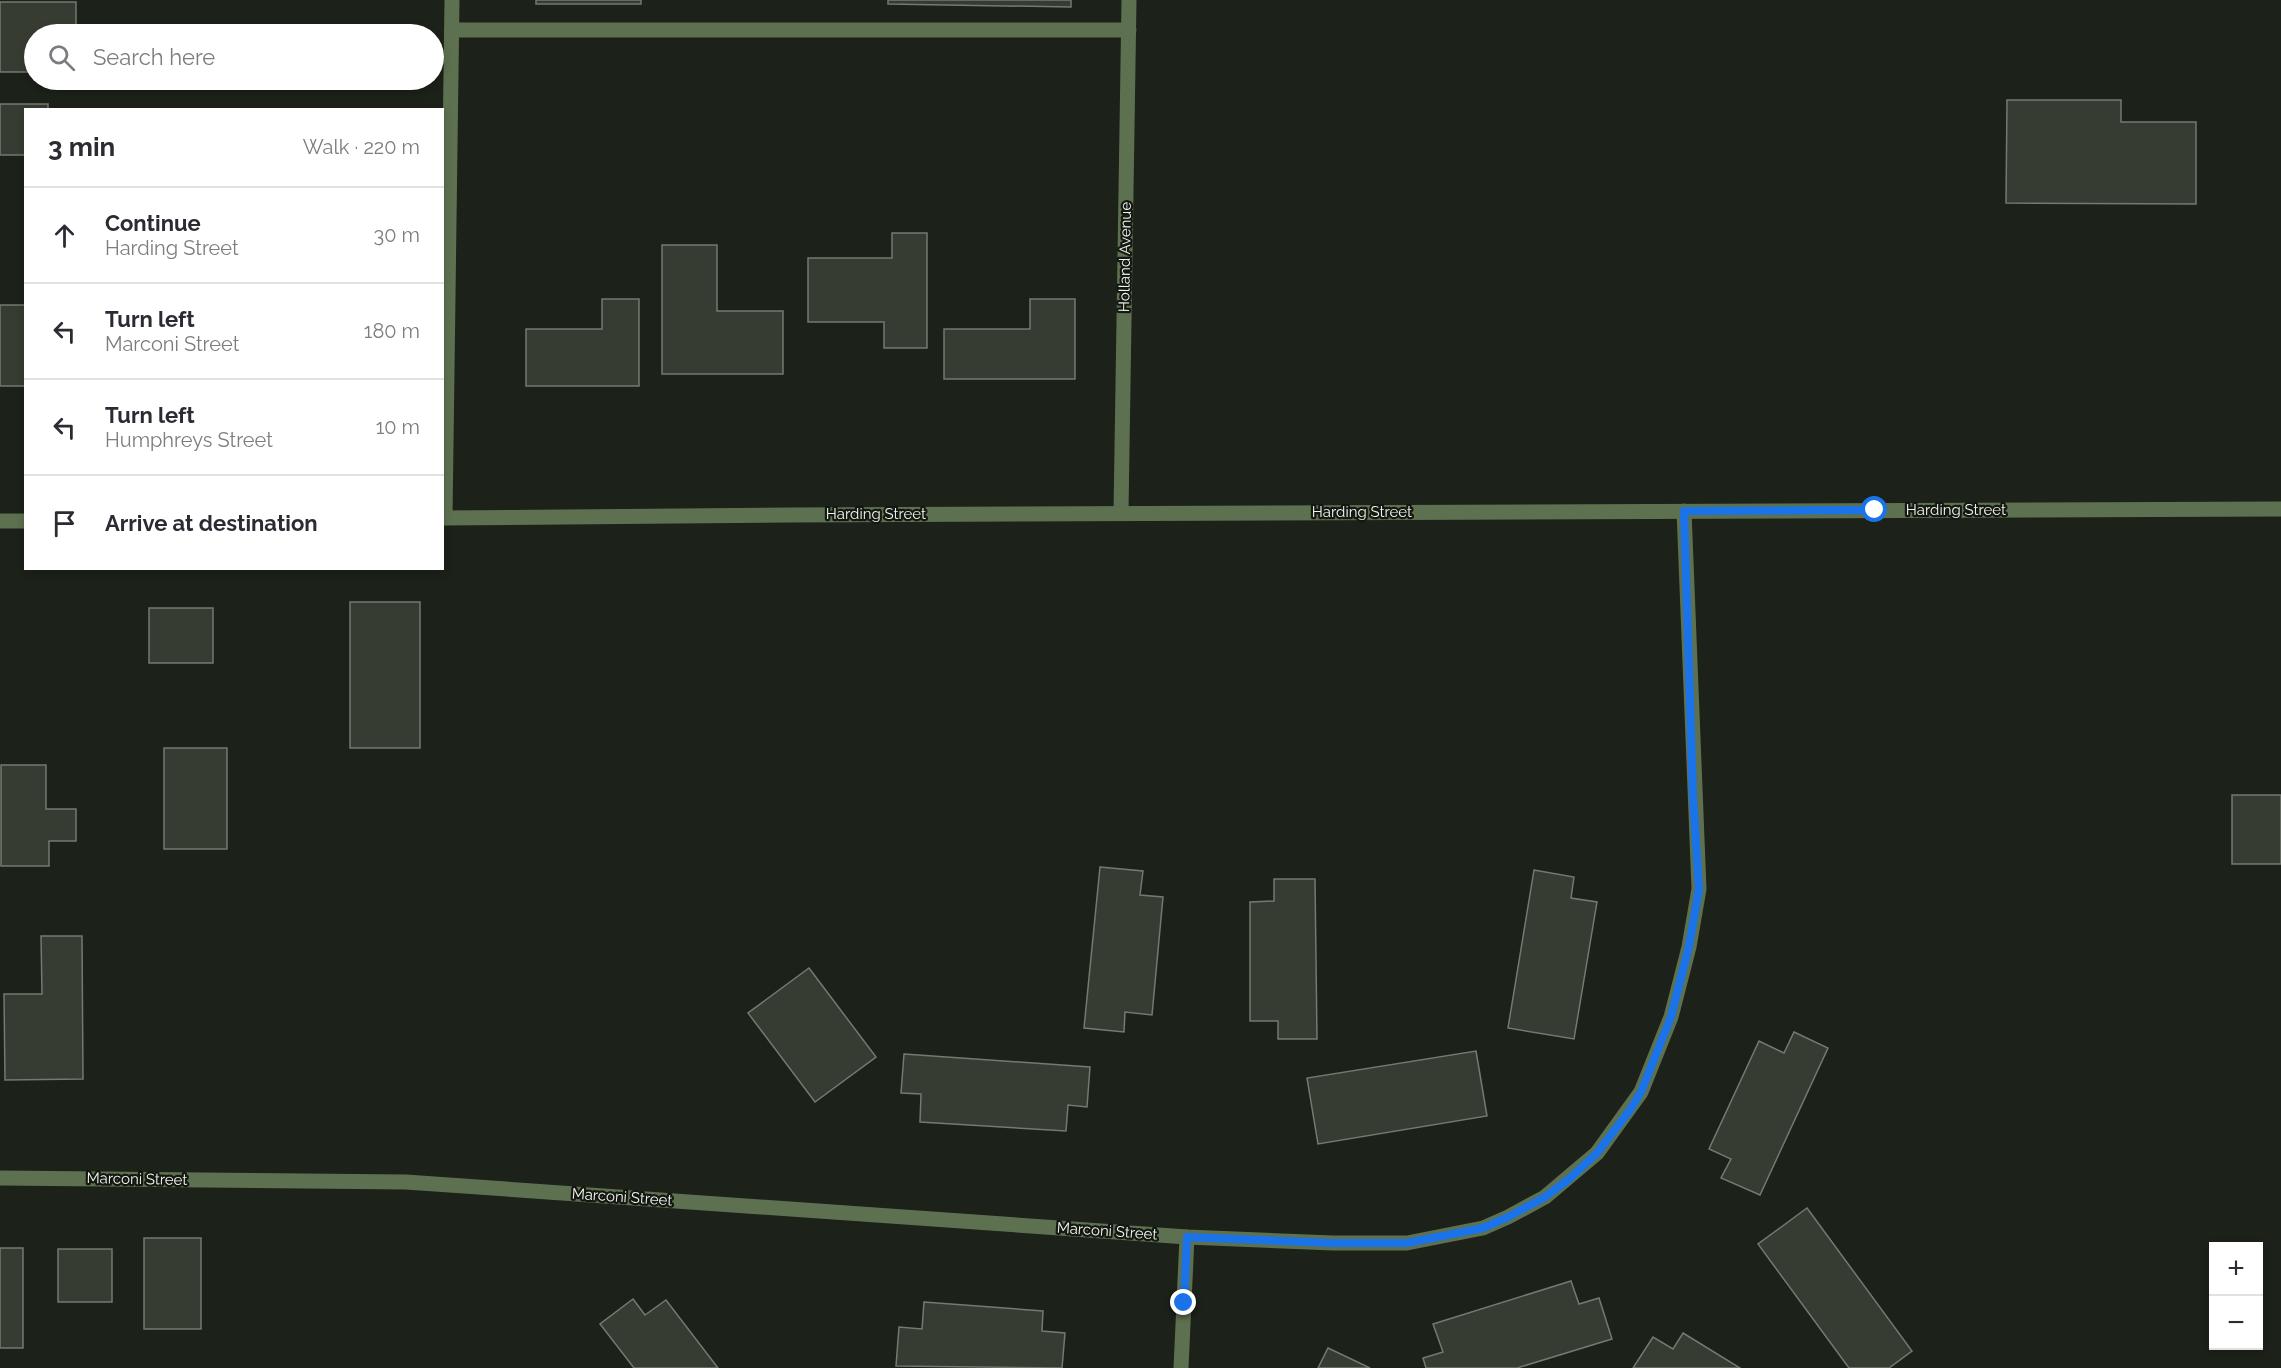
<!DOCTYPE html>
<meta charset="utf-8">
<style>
body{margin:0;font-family:Raleway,sans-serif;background:#f2f2f3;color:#2b2b33}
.controls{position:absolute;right:18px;bottom:18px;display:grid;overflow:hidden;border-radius:0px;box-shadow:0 3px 9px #0003}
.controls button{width:54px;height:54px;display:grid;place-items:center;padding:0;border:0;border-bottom:2px solid #e1e1e2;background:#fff;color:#2b2b33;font:30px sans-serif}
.stop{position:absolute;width:18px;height:18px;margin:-14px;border:4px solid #1a73e8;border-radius:50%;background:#fff}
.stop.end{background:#1a73e8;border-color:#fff;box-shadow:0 2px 6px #0008}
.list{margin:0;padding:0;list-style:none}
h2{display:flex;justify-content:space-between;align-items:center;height:78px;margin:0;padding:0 24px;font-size:26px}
h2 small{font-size:20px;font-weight:400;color:#7c7c81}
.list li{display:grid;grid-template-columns:39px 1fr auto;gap:18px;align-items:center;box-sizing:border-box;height:96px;padding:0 24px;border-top:2px solid #e1e1e2}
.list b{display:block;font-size:22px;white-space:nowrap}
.list p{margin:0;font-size:20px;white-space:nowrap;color:#7c7c81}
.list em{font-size:20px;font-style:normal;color:#7c7c81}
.icon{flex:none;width:33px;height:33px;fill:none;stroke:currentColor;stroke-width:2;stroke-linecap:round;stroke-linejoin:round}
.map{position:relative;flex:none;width:2281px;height:1368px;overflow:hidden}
.search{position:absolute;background:#fff;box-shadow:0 3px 9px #0003;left:24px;top:24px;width:420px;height:66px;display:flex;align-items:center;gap:15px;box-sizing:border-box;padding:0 21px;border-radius:33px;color:#7c7c81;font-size:22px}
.panel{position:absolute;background:#fff;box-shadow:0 3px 9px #0003;left:24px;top:108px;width:420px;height:462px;border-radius:0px}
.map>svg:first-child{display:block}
.building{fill:#373c33;stroke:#747a70;stroke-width:1.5}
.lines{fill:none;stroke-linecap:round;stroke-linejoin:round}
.minor{stroke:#5d7150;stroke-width:15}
.route{stroke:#1a73e8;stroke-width:8}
.labels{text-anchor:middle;stroke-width:4.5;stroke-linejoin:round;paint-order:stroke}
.street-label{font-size:15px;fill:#f1f4ef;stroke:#131810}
</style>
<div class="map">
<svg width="2281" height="1368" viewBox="0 0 2281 1368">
<rect width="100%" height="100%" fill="#1c2119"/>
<g class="building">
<rect x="536" y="0" width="105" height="4"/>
<polygon points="888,0 1071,0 1071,7 888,4"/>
<polygon points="0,2 76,2 76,34 34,34 34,72 0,72"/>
<polygon points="2007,100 2121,100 2121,122 2196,122 2196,204 2006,203"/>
<polygon points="0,104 48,104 48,110 26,110 26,155 0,155"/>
<polygon points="892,233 927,233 927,348 884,348 884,322 808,322 808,258 892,258"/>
<polygon points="662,245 717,245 717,311 783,311 783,374 662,374"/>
<polygon points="602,299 639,299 639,386 526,386 526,329 602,329"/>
<polygon points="1030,299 1075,299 1075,379 944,379 944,329 1030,329"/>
<rect x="0" y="305" width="26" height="81"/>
<rect x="350" y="602" width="70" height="146"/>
<rect x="149" y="608" width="64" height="55"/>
<rect x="164" y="748" width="63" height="101"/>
<polygon points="1,765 46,765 46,809 76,809 76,841 49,841 49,866 1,866"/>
<rect x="2232" y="795" width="49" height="69"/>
<polygon points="1100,867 1143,871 1140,895 1163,897 1152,1015 1125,1012 1124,1032 1084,1028"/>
<polygon points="1534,870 1574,877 1571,898 1597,902 1574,1039 1508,1028"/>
<polygon points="1274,879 1315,879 1317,1039 1278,1039 1278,1021 1250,1021 1250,902 1274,901"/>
<polygon points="41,936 82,936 83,1079 5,1080 4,994 42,994"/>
<polygon points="809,968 876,1057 815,1102 748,1013"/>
<polygon points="1794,1032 1828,1048 1760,1195 1721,1178 1731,1159 1709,1149 1759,1041 1784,1053"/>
<polygon points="1476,1051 1487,1116 1318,1144 1307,1078"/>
<polygon points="904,1054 1090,1067 1087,1107 1068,1105 1066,1131 920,1122 921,1094 901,1093"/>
<polygon points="1807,1208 1912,1351 1889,1368 1849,1368 1758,1244"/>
<rect x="144" y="1238" width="57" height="91"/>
<rect x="0" y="1248" width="23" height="100"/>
<rect x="58" y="1249" width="54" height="53"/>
<polygon points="1571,1281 1579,1304 1599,1298 1612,1339 1517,1368 1426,1368 1423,1358 1443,1352 1433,1324"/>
<polygon points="633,1299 645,1315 666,1300 718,1368 634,1368 600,1324"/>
<polygon points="924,1302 1043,1311 1042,1331 1065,1333 1062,1368 896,1366 899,1327 922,1329"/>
<polygon points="1683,1333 1740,1368 1633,1368 1653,1337 1673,1349"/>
<polygon points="1328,1348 1370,1368 1318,1368"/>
</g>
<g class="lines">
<g class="minor">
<polyline points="452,30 1129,30"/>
<polyline points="1121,513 1129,0"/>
<polyline points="442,518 791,515 2281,509"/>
<polyline points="445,518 452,0"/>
<polyline points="0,521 26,521"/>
<polyline points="0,1178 406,1182 1187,1237 1333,1243 1407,1243 1483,1228 1508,1217 1545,1197 1597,1153 1641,1092 1671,1017 1689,947 1699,889 1684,511"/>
<polyline points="1181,1368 1187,1237"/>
</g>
</g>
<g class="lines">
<polyline class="route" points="1184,1303 1187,1237 1333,1243 1407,1243 1483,1228 1508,1217 1545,1197 1569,1179 1597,1153 1630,1110 1641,1092 1671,1017 1689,946 1699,889 1693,796 1684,511 1875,510"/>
</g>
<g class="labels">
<g class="street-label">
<text transform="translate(1125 257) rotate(-89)" y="5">Holland Avenue</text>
<text x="1956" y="515">Harding Street</text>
<text x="1362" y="517">Harding Street</text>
<text x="876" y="519">Harding Street</text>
<text transform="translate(137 1179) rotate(1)" y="5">Marconi Street</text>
<text transform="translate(622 1197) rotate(4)" y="5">Marconi Street</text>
<text transform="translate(1107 1231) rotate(4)" y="5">Marconi Street</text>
</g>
</g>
</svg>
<div class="controls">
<button>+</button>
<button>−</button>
</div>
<div class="stop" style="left:1875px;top:510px"></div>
<div class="stop end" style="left:1184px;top:1303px"></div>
<div class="search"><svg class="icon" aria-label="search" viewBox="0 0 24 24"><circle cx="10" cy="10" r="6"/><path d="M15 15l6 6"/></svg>Search here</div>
<section class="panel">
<h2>3 min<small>Walk · 220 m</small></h2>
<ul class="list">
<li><svg class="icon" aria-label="ahead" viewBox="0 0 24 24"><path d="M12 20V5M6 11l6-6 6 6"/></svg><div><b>Continue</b><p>Harding Street</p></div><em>30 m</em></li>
<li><svg class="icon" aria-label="left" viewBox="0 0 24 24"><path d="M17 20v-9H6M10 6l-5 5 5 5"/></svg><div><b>Turn left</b><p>Marconi Street</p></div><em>180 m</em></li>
<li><svg class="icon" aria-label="left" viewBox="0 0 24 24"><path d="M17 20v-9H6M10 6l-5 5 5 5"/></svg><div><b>Turn left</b><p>Humphreys Street</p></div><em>10 m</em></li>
<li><svg class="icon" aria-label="arrive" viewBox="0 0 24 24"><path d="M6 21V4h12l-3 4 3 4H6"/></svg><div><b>Arrive at destination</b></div></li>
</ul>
</section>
</div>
